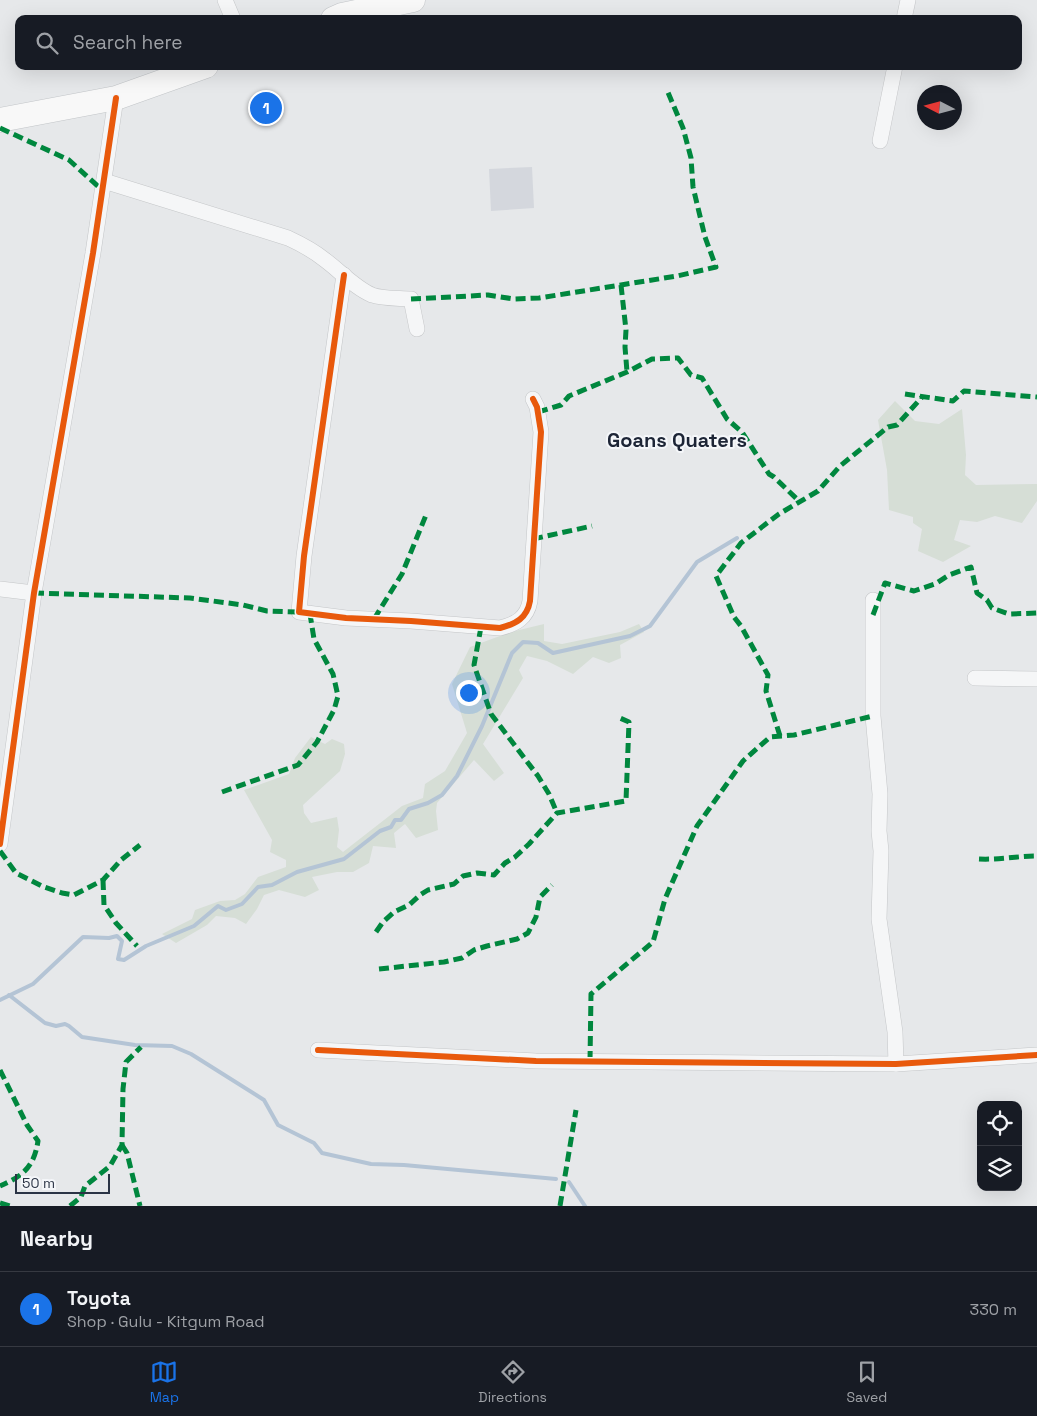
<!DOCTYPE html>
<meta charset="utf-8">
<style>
body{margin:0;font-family:"Space Grotesk",sans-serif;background:#242831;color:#f1f3f6}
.controls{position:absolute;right:15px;bottom:15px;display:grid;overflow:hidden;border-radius:10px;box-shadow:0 5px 20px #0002}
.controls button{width:45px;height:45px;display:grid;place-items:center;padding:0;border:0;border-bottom:1px solid #363941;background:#171b24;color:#f1f3f6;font:25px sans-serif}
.compass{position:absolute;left:917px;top:85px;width:45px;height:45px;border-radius:50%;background:#171b24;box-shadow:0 5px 20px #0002;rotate:276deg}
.scale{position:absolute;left:15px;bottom:12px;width:95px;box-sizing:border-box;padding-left:5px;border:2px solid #2b3445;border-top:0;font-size:14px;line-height:18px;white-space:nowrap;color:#2b3445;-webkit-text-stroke:4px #f4f6f9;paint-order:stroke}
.you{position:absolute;left:468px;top:692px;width:18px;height:18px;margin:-12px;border:4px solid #fff;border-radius:50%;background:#1a73e8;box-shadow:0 0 0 8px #1a73e833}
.badge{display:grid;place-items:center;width:32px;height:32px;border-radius:50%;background:#1a73e8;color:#fff;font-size:16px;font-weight:700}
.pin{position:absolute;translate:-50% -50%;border:2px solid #fff;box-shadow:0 1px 5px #0006}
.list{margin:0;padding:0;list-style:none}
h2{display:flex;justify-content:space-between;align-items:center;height:65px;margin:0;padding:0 20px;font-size:21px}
h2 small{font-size:16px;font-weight:400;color:#9ea1a6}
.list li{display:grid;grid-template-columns:32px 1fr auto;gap:15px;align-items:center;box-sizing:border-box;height:75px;padding:0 20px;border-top:1px solid #363941}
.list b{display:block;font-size:19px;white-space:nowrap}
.list p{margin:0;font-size:16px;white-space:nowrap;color:#9ea1a6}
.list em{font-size:16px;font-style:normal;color:#9ea1a6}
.icon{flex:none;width:28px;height:28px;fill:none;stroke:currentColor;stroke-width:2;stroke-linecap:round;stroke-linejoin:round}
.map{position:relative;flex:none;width:1037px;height:1206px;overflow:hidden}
.search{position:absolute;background:#171b24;box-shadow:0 5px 20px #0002;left:15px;right:15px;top:15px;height:55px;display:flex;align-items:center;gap:12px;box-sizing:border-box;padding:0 18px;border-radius:10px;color:#9ea1a6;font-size:19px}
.sheet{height:140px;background:#171b24}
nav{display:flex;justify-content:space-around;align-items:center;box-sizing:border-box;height:70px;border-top:1px solid #363941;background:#171b24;font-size:14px;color:#9ea1a6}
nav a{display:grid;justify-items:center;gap:2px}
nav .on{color:#1a73e8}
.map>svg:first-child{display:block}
.built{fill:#d4d7dd}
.green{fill:#d6ded6}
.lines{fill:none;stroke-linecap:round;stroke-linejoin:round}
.stream{stroke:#b4c4d5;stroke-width:4}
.minor-casing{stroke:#c4c6c8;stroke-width:16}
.primary-casing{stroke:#c2c5c8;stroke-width:25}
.minor{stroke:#f5f6f7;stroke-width:15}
.primary{stroke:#f8f8f8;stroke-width:24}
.quiet{stroke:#00873e;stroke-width:5;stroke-dasharray:10 5;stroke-linecap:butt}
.cycleway-casing{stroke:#f4f6f9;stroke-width:9}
.cycleway{stroke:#e8590c;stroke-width:6}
.labels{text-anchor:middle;stroke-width:4;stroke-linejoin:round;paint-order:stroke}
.quarter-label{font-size:20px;font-weight:bold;fill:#1d2536;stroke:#f4f6f9}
</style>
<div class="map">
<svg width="1037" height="1206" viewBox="0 0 1037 1206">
<rect width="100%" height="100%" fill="#e6e8ea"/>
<polygon class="built" points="532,167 534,208 491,211 489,169"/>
<g class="green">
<polygon points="895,401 915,421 939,424 962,409 966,455 965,475 976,485 1037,484 1037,501 1022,523 995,516 977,522 960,520 954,540 971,546 943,562 918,551 922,529 913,523 913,517 889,510 887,470 878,420"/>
<polygon points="544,624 544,641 562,644 620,632 639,624 644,632 620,645 621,658 609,663 593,657 573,674 547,661 527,656 519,670 523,678 483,744 504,773 494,781 474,760 437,803 436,811 438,830 416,838 405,824 394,833 396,848 373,846 369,863 353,872 337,872 312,877 319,890 305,897 279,890 264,895 257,909 246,924 235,918 216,916 207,925 176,943 162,934 192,919 195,910 220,901 235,900 245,894 258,877 286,867 286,860 270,852 272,840 244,790 289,774 295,758 311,737 325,744 332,739 344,744 345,754 340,771 303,805 304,813 311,823 337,817 339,830 337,847 343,852 402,806 423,798 425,784 445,771 467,733 452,684 470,647 511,632"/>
</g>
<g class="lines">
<g class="stream">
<polyline points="9,995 45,1023 56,1026 65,1024 69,1026 82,1037 135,1045 172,1046 191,1054 264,1100 278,1125 314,1143 322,1153 371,1164 404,1165 556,1179"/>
<polyline points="0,1000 33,984 83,937 109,938 117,936 122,941 118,959 124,960 146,946 194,926 218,906 226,910 242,904 258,887 272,885 297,872 344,859 380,831 391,827 395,820 401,820 409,809 428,803 442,795 457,776 482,726 512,653 523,642 538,643 553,653 630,636 650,626 697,562 737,538"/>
<polyline points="569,1182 585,1206"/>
</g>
<g class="minor-casing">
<g id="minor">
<polyline points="225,0 233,19"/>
<polyline points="904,19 908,0"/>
<polyline points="880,141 895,66"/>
<path d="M104,181l184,57c13,6 26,13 37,22 15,11 30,28 47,35 12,4 26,3 39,4l6,30"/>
<path d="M344,275l-40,281 -5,56 47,6 65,3 89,7c16,-4 27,-10 30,-27l11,-169 -4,-25 -4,-8"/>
<polyline points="0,589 34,593"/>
<polyline points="873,600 873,716 880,794 879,831 881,851 879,919 895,1032 896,1064"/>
<polyline points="975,678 1037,679"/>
<polyline points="0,844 34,593 93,253 116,98"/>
<polyline points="318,1050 536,1061 896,1064 1037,1055"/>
</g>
</g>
<g class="primary-casing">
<g id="primary">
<polyline points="333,19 342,15 413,0"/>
<polyline points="0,120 116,98 206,66"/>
</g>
</g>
<use href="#minor" class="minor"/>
<use href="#primary" class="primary"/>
<g class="quiet">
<polyline points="0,128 69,160 101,189"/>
<polyline points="621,285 626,330 625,347 627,372"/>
<polyline points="411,299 488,295 514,299 539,298 677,276 716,267 705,237 693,187 691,158 683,128 667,90"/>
<polyline points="905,394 953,401 964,391 1037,397"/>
<polyline points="538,412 561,405 569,396 627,372 652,359 678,358 691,375 702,378 727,419 742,432 769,474 774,477 800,502"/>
<polyline points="533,539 592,526"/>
<polyline points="34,593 190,598 243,605 267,611 299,612"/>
<polyline points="873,615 885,583 914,591 935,584 949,575 971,567 977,593 987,600 992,608 1009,614 1037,613"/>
<polyline points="374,619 402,574 426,515"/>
<polyline points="481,627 474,665 491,714 538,776 549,794 557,813"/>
<polyline points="780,736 766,691 768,675 741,626 734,617 716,576 741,543 779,514 818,491 840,466 888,427 897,425 922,397"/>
<polyline points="222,792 298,765 317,742 334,710 338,696 333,674 314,639 310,614"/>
<polyline points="0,851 16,873 44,887 62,893 74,895 103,880 121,860 140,845"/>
<path d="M979,859c20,1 38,-3 58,-3"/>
<polyline points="103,880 104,905 116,923 137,946"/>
<polyline points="376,932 383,922 394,912 409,905 420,895 428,890 454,884 463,876 477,873 494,875 505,863 515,857 529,844 557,813 626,801 629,722 620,718"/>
<polyline points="379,969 444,962 462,958 474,950 487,946 517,939 528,933 536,917 540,897 552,885"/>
<polyline points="590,1061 591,994 653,942 665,899 697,826 743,761 770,737 794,735 873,716"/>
<path d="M0,1070l27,55 11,16c-4,26 -15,35 -38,45"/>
<polyline points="122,1145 127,1153 140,1206"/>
<polyline points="0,1203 10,1206"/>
<polyline points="70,1206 81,1197 85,1186 110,1166 122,1145 123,1089 126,1062 141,1047"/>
<polyline points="560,1206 576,1110"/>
</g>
<g class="cycleway-casing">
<g id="cycleway">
<path d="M344,275l-40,281 -5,56 47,6 65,3 89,7c16,-4 27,-10 30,-27l11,-169 -4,-25 -4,-8"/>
<polyline points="0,844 34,593 93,253 116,98"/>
<polyline points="318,1050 536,1061 896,1064 1037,1055"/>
</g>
</g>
<use href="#cycleway" class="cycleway"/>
</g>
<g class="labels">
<g class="quarter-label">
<text x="677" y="447">Goans Quaters</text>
</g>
</g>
</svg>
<div class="controls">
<button><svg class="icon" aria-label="locate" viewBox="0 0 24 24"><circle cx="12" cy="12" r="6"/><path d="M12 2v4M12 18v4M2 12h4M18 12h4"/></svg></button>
<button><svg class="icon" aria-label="layers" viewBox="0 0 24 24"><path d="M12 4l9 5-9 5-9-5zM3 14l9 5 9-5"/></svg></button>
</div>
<svg class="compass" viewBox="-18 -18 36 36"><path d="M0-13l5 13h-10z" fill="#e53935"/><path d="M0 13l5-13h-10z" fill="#9ea1a6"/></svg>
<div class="scale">50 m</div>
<div class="you"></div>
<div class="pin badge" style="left:266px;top:108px">1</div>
<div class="search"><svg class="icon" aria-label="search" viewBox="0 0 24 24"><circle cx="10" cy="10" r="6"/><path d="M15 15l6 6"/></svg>Search here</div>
</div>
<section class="sheet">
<h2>Nearby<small></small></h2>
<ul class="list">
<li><span class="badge">1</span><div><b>Toyota</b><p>Shop · Gulu - Kitgum Road</p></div><em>330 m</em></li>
</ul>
</section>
<nav>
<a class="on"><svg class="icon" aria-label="map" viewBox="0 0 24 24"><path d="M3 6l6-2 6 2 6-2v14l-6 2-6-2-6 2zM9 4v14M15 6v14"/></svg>Map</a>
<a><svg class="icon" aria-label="directions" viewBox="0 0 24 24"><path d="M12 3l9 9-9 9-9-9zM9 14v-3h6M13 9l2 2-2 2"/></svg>Directions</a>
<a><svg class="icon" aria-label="saved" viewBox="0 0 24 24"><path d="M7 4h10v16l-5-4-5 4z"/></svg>Saved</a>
</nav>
